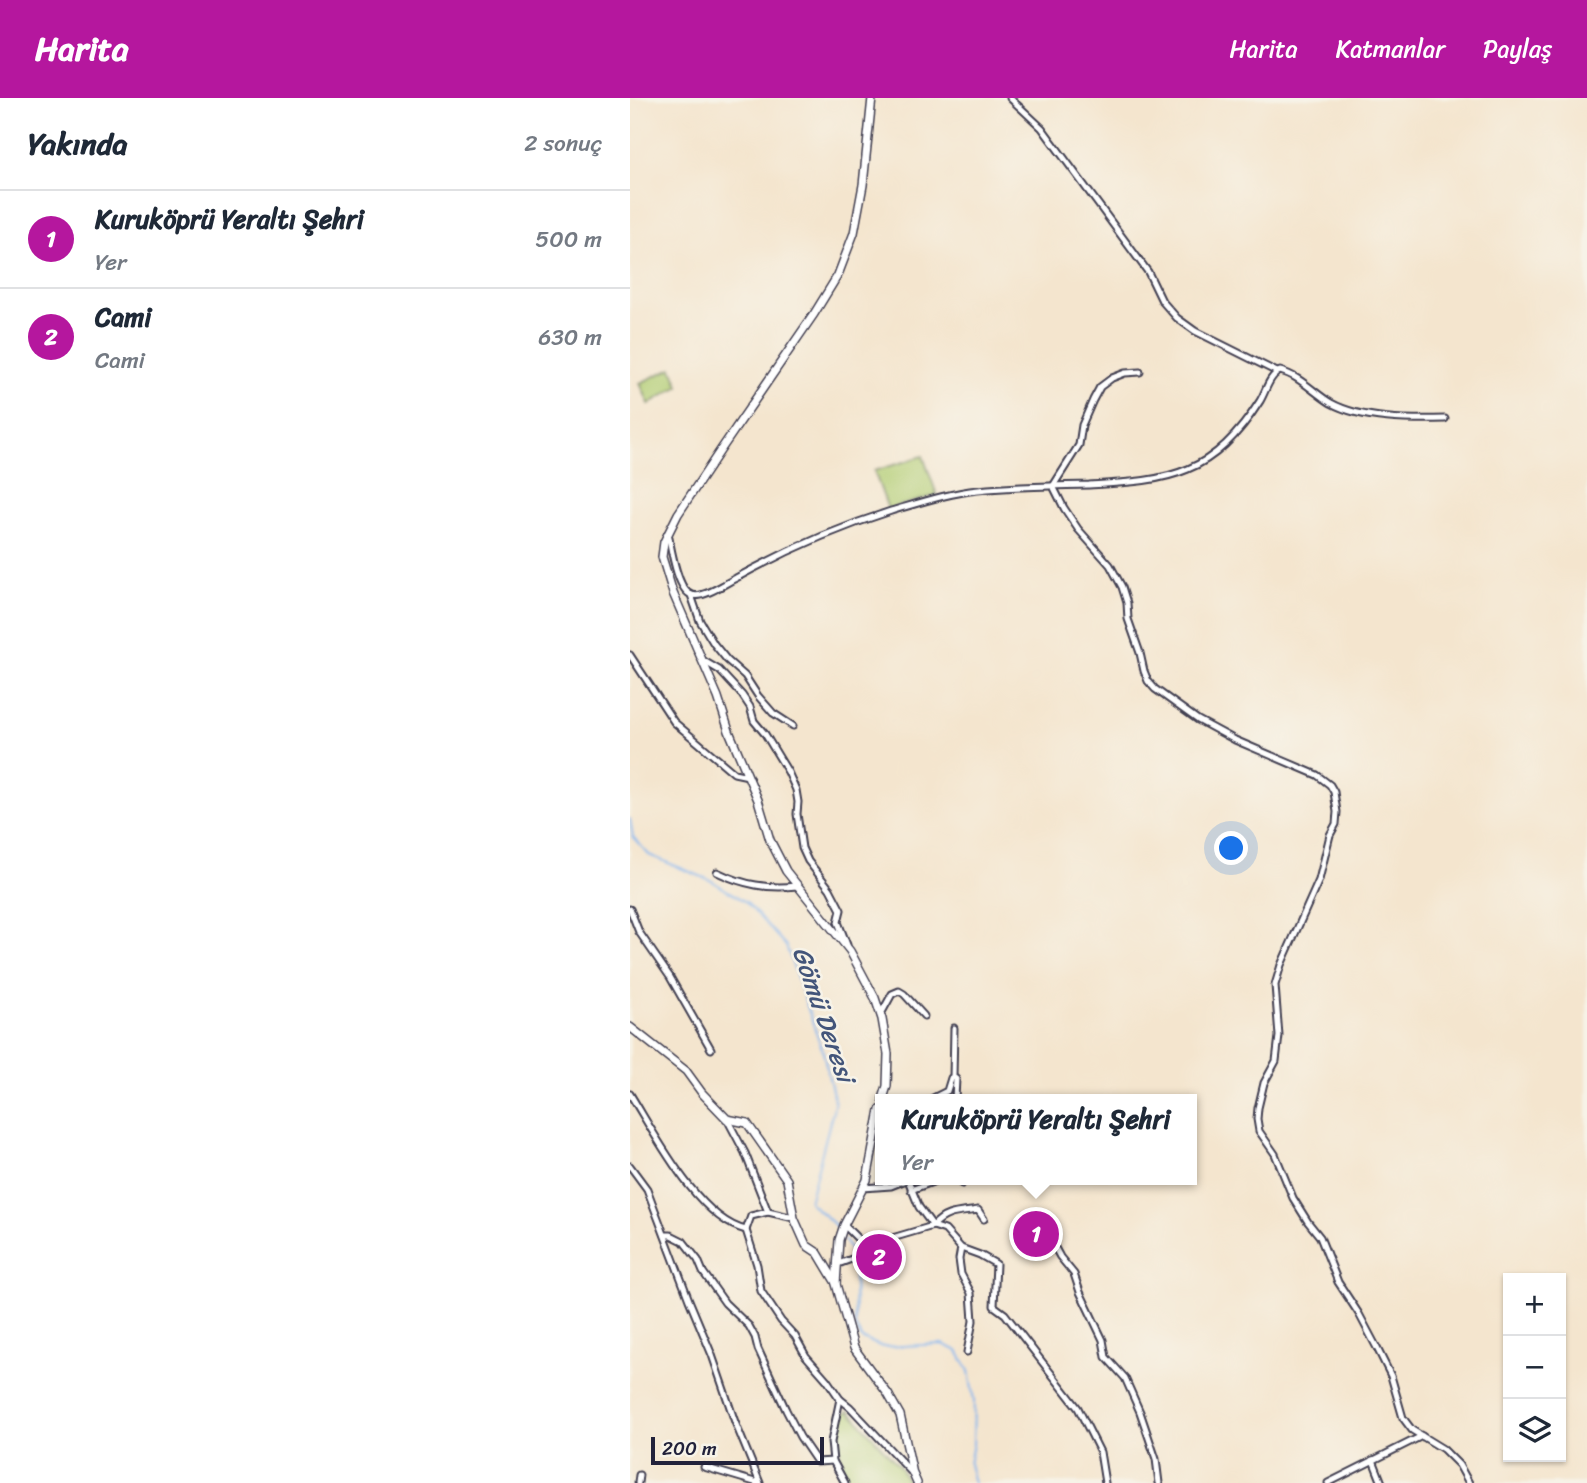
<!DOCTYPE html>
<html lang="tr">
<meta charset="utf-8">
<style>
body{margin:0;font-family:Sriracha,sans-serif;background:#f2f2f3;color:#1f2937}
.controls{position:absolute;right:21px;bottom:21px;display:grid;overflow:hidden;border-radius:0px;box-shadow:0 2px 5px #0004}
.controls button{width:63px;height:63px;display:grid;place-items:center;padding:0;border:0;border-bottom:2px solid #e0e1e3;background:#fff;color:#1f2937;font:35px sans-serif}
.scale{position:absolute;left:21px;bottom:18px;width:173px;box-sizing:border-box;padding-left:7px;border:4px solid #22223b;border-top:0;font-size:19px;line-height:24px;white-space:nowrap;color:#22223b;-webkit-text-stroke:5px #f7f3e8;paint-order:stroke}
.you{position:absolute;left:602px;top:751px;width:24px;height:24px;margin:-18px;border:5px solid #fff;border-radius:50%;background:#1a73e8;box-shadow:0 0 0 10px #1a73e833}
.badge{display:grid;place-items:center;width:46px;height:46px;border-radius:50%;background:#b5179e;color:#fff;font-size:23px;font-weight:700}
.pin{position:absolute;translate:-50% -50%;border:4px solid #fff;box-shadow:0 2px 7px #0006}
.popup{position:absolute;left:245px;top:996px;width:322px;height:91px;box-sizing:border-box;display:grid;place-content:center;border-radius:0px;background:#fff;filter:drop-shadow(0 2px 5px #0005);font-size:23px;white-space:nowrap;color:#747a83}
.popup b{font-size:26px;color:#1f2937}
.popup::after{content:'';position:absolute;left:50%;top:100%;margin-left:-14px;border:14px solid transparent;border-top-color:#fff}
.list{margin:0;padding:0;list-style:none}
h2{display:flex;justify-content:space-between;align-items:center;height:91px;margin:0;padding:0 28px;font-size:30px}
h2 small{font-size:23px;font-weight:400;color:#747a83}
.list li{display:grid;grid-template-columns:46px 1fr auto;gap:21px;align-items:center;box-sizing:border-box;height:98px;padding:0 28px;border-top:2px solid #e0e1e3}
.list b{display:block;font-size:26px;white-space:nowrap}
.list p{margin:0;font-size:23px;white-space:nowrap;color:#747a83}
.list em{font-size:23px;font-style:normal;color:#747a83}
.icon{flex:none;width:38px;height:38px;fill:none;stroke:currentColor;stroke-width:2;stroke-linecap:round;stroke-linejoin:round}
.map{position:relative;flex:none;width:957px;height:1385px;overflow:hidden}
header{display:flex;align-items:center;gap:42px;box-sizing:border-box;height:98px;padding:0 35px;background:#b5179e;color:#fff}
header strong{font-size:33px}
nav{display:flex;gap:38px;margin-inline-start:auto;font-size:24px}
main{display:flex}
aside{flex:1;background:#fff}
.map>svg:first-child{display:block}
.green{fill:#b2cd73;stroke:#6a7857;stroke-width:2}
.lines{fill:none;stroke-linecap:round;stroke-linejoin:round}
.stream{stroke:#81b4ee;stroke-width:2}
.minor-casing{stroke:#423f51;stroke-width:9}
.tertiary-casing{stroke:#423f51;stroke-width:10}
.minor{stroke:#fff;stroke-width:5}
.tertiary{stroke:#fff;stroke-width:7}
.labels{text-anchor:middle;stroke-width:5;stroke-linejoin:round;paint-order:stroke}
.water-label{font-size:26px;font-style:italic;fill:#43557a;stroke:#f7f3e8}
</style>
<header>
<strong>Harita</strong>
<nav><a>Harita</a><a>Katmanlar</a><a>Paylaş</a></nav>
</header>
<main>
<aside>
<h2>Yakında<small>2 sonuç</small></h2>
<ul class="list">
<li><span class="badge">1</span><div><b>Kuruköprü Yeraltı Şehri</b><p>Yer</p></div><em>500 m</em></li>
<li><span class="badge">2</span><div><b>Cami</b><p>Cami</p></div><em>630 m</em></li>
</ul>
</aside>
<div class="map">
<svg width="957" height="1385" viewBox="0 0 957 1385">
<rect width="100%" height="100%" fill="#f7f3e8"/>
<filter id="ink" filterUnits="userSpaceOnUse"><feTurbulence type="fractalNoise" baseFrequency=".0143" numOctaves="2"/><feDisplacementMap in="SourceGraphic" scale="14" xChannelSelector="R" yChannelSelector="G"/><feConvolveMatrix kernelMatrix="1 2 1 2 8 2 1 2 1" color-interpolation-filters="sRGB"/></filter>
<filter id="wash" filterUnits="userSpaceOnUse"><feTurbulence type="fractalNoise" baseFrequency=".00686" numOctaves="4" result="noise"/><feDisplacementMap in="SourceGraphic" scale="28" xChannelSelector="R" yChannelSelector="G"/><feGaussianBlur stdDeviation="1.57" result="paint"/><feColorMatrix in="noise" values="0 0 0 0 0 0 0 0 0 0 0 0 0 0 0 0 0 1.4 0 .05"/><feComposite in="paint" operator="in"/></filter>
<g filter="url(#wash)">
<rect width="100%" height="100%" fill="#f4e5ce"/>
<g class="green">
<polygon points="42,270 49,288 19,306 10,285"/>
<polygon points="293,358 307,397 258,411 244,373"/>
<path d="M220,1313l50,56 8,16h-58c-13,-21 -11,-45 -11,-69z"/>
</g>
<g class="lines">
<g class="stream">
<polyline points="0,721 3,739 19,757 82,783 116,804 156,848 193,954 205,1005 179,1104 204,1126 209,1134"/>
<polyline points="214,1142 219,1150 221,1159"/>
<polyline points="222,1164 224,1171 225,1228 232,1241 254,1249 312,1246 328,1253 339,1273 344,1303 343,1346 339,1366 344,1385"/>
</g>
</g>
</g>
<g filter="url(#ink)">
<g class="lines">
<g class="minor-casing">
<g id="minor">
<polyline points="380,0 412,30 518,174 532,203 547,220 565,233 647,274"/>
<polyline points="510,274 495,275 482,280 470,289 463,302 452,327 449,347 423,388 434,410 448,431 480,467 492,489 497,505 498,521 510,555 514,573 518,583 525,591 568,622 605,642 687,677 700,687 704,694 707,714 706,726 700,737 689,782 651,867 645,887 649,938 646,963 634,985 628,1010 627,1021 629,1033 645,1056 663,1100 678,1124 690,1139 708,1184 729,1216 747,1250 761,1278 773,1320 782,1332 813,1351 829,1367 839,1385"/>
<path d="M38,435c3,14 9,58 24,62 11,4 34,-12 44,-17 49,-27 101,-50 155,-67 28,-8 58,-18 87,-21 37,-4 74,-4 111,-5 33,-2 69,-3 99,-16 30,-12 55,-41 72,-68 6,-10 9,-25 20,-30 20,5 34,22 51,32 31,17 80,17 114,16"/>
<polyline points="61,497 70,523 84,546 97,562 115,578 128,598 143,615 163,628"/>
<polyline points="0,557 44,624 104,675 118,678"/>
<polyline points="72,562 89,572 112,597 120,609 124,623 135,636 158,674 166,692 168,704 167,716 172,750 178,763 200,791 211,812 208,824 217,847"/>
<path d="M87,774c27,13 50,17 80,14"/>
<polyline points="0,811 9,834 40,879 81,951"/>
<polyline points="251,916 262,896 269,893 274,896 294,918"/>
<polyline points="323,979 324,930"/>
<path d="M0,996c25,40 68,125 116,136"/>
<polyline points="301,1001 317,993 321,980 323,979 326,981 325,1001"/>
<polyline points="97,1021 115,1055 138,1114"/>
<polyline points="0,1068 17,1091 59,1202 82,1257 105,1324 130,1385"/>
<path d="M278,1082l11,27 14,19c13,-15 26,-13 45,-16l6,9"/>
<polyline points="326,1082 332,1086"/>
<polyline points="233,1090 261,1088 276,1082"/>
<polyline points="281,1092 308,1082"/>
<polyline points="164,1120 138,1114 121,1118 116,1132 127,1167 131,1193 151,1223 165,1238 176,1258 197,1282 210,1301 220,1309 283,1376"/>
<polyline points="214,1127 235,1148"/>
<polyline points="35,1137 41,1137 53,1143 68,1162 73,1174 95,1205 119,1228 125,1239 128,1251 156,1312 170,1339 187,1364 203,1363"/>
<polyline points="419,1139 430,1159 444,1176 450,1194 473,1242 476,1259 495,1280 510,1314 526,1361 529,1385"/>
<polyline points="331,1150 329,1161 331,1176 341,1195 343,1223 337,1254"/>
<polyline points="208,1166 230,1158 235,1148 303,1128 315,1132 331,1150 350,1157 366,1166 364,1208 375,1216 448,1310 470,1354 475,1385"/>
<polyline points="210,1301 201,1344 203,1363 215,1385"/>
<polyline points="743,1362 752,1385"/>
<polyline points="74,1369 128,1385"/>
<polyline points="8,1385 9,1377"/>
<polyline points="698,1385 792,1338"/>
</g>
</g>
<g class="tertiary-casing">
<g id="tertiary">
<polyline points="242,0 233,87 224,135 208,177 184,216 92,350 48,416 34,444 32,459 43,495 88,599 99,633 128,702 140,742 156,773 220,853 245,900 252,921 258,956 257,988 253,1001"/>
<polyline points="0,929 56,973 72,995 97,1021 117,1025 157,1082 164,1120 176,1147 188,1155 206,1185"/>
<polyline points="250,1012 237,1082 214,1127 209,1142 206,1186 224,1250 258,1296 270,1317 283,1376 287,1385"/>
</g>
</g>
<use href="#minor" class="minor"/>
<use href="#tertiary" class="tertiary"/>
</g>
</g>
<g class="labels">
<g class="water-label">
<text transform="translate(194 916) rotate(71)" y="9">Gömü Deresi</text>
</g>
</g>
</svg>
<div class="controls">
<button>+</button>
<button>−</button>
<button><svg class="icon" aria-label="layers" viewBox="0 0 24 24"><path d="M12 4l9 5-9 5-9-5zM3 14l9 5 9-5"/></svg></button>
</div>
<div class="scale">200 m</div>
<div class="you"></div>
<div class="pin badge" style="left:406px;top:1136px">1</div>
<div class="popup"><b>Kuruköprü Yeraltı Şehri</b>Yer</div>
<div class="pin badge" style="left:249px;top:1159px">2</div>
</div>
</main>
